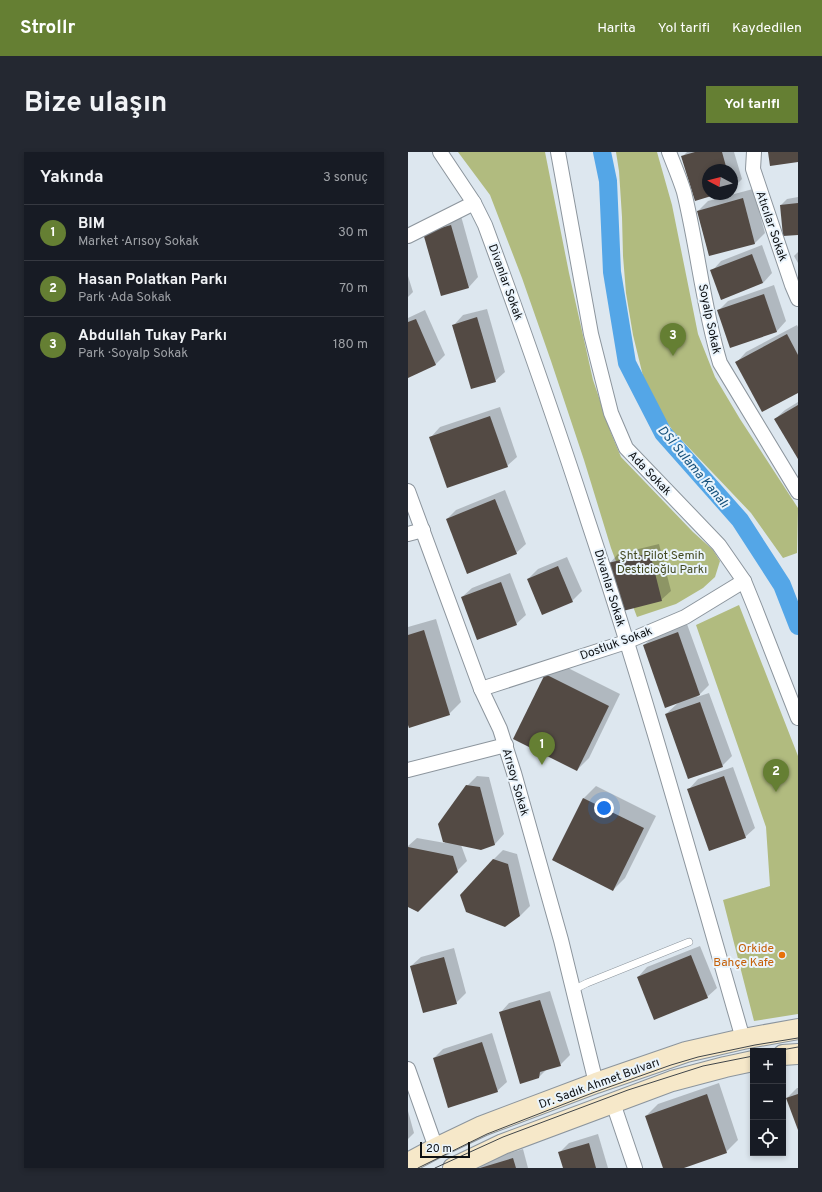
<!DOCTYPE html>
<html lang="tr">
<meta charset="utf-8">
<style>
body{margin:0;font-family:Overpass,sans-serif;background:#242831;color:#f1f3f6}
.controls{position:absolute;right:12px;bottom:12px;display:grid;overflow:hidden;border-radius:0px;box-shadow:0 2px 6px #0003}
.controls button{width:36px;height:36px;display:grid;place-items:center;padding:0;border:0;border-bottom:1px solid #363941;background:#171b24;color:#f1f3f6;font:20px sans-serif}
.compass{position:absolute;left:294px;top:12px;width:36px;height:36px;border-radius:50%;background:#171b24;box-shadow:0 2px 6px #0003;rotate:277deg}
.scale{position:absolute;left:12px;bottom:10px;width:50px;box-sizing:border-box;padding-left:4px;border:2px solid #0d1013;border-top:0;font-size:11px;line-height:14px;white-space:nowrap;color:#0d1013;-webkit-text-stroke:3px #eaf4fc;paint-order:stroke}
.you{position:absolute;left:196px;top:656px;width:14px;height:14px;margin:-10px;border:3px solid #fff;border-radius:50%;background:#1a73e8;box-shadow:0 0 0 6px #1a73e833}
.badge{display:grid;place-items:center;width:26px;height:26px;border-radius:50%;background:#657f33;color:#fff;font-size:13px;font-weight:700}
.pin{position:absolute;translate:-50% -33px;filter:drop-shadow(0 1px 2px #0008)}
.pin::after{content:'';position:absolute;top:21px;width:14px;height:12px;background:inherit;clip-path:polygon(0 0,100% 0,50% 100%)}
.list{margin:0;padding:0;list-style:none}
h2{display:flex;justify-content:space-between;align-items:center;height:52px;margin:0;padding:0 16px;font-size:17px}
h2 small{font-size:13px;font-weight:400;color:#9ea1a6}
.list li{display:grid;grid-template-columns:26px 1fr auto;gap:12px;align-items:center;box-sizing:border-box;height:56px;padding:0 16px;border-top:1px solid #363941}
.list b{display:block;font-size:15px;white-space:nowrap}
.list p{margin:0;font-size:13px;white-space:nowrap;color:#9ea1a6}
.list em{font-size:13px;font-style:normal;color:#9ea1a6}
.icon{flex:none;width:22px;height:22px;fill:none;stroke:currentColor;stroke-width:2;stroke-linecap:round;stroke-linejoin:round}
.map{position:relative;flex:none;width:390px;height:1016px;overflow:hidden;border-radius:0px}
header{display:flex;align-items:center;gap:24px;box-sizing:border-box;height:56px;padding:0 20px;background:#657f33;color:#fff}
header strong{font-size:19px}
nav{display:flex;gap:22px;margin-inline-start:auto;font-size:14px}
.intro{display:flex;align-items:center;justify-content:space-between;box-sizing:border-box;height:96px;padding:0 24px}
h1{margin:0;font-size:28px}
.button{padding:10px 18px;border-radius:0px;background:#657f33;color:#fff;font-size:14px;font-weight:700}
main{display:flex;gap:24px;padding:0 24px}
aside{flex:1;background:#171b24;border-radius:0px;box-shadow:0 2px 6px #0003}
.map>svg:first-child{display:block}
.green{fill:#b1bb7f}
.shadow{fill:#0003}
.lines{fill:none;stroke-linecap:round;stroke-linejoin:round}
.canal{stroke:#54a6e7;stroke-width:18}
.building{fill:#534a44}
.lane-casing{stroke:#8c959d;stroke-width:8}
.street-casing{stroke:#8c959d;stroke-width:16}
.secondary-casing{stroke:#8c959d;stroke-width:22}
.lane{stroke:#fff;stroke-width:7}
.street{stroke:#fff;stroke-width:14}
.secondary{stroke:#f6e8c9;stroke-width:20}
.tram{stroke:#41464a;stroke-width:1}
.food-dot{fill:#e8710a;stroke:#eaf4fc;stroke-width:1.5}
.labels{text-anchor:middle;stroke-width:4;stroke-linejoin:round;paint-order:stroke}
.street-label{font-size:12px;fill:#0d1013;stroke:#eaf4fc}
.park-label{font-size:12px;fill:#444a21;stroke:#eaf4fc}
.food-label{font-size:12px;fill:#c56008;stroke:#eaf4fc;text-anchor:end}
.water-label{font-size:13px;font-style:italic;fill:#14507b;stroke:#eaf4fc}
</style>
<header>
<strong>Strollr</strong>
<nav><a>Harita</a><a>Yol tarifi</a><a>Kaydedilen</a></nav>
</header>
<div class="intro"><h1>Bize ulaşın</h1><a class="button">Yol tarifi</a></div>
<main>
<aside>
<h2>Yakında<small>3 sonuç</small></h2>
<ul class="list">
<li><span class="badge">1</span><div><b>BIM</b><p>Market · Arısoy Sokak</p></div><em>30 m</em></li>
<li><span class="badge">2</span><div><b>Hasan Polatkan Parkı</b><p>Park · Ada Sokak</p></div><em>70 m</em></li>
<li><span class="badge">3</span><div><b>Abdullah Tukay Parkı</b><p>Park · Soyalp Sokak</p></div><em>180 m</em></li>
</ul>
</aside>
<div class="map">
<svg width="390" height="1016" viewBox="0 0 390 1016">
<rect width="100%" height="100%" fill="#dde7ef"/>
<g class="green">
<polygon points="50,0 137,0 161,121 185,228 203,281 213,305 285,380 305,398 312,409 307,425 295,436 268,452 229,465 203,396 176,308 143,209 114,126 82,43"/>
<polygon points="208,0 249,0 264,53 290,182 307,225 332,267 390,356 389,401 375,406 343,361 265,279 253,261 235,224 225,183 218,141 215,104 214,65 211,19"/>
<polygon points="331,453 390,604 390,862 346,869 315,748 362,734 358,675 288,473"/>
</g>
<g class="shadow">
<polygon points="279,0 326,0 334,27 324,37 324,18 300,18 300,42 308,42 288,48 275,4"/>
<polygon points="345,37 357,81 347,91 302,103 290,59 300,49"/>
<polygon points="390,45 390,82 373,53 379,47"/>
<polygon points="53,64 70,125 61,135 33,143 26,72"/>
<polygon points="354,93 364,121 355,131 304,119 313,109"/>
<polygon points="390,100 390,111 386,104"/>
<polygon points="0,124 5,140 0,145"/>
<polygon points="366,133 378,169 369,179 310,159 320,149"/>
<polygon points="79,157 97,220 87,229 46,173 55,163"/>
<polygon points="17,158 37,203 28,212 0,225 0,166"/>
<polygon points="389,173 390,175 390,240 329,210 338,200"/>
<polygon points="390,250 390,305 367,267 377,258"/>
<polygon points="92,255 109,305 99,314 23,285 32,275"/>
<polygon points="97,338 118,392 108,401 39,367 48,358"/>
<polygon points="251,392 263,439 253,448 201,412 210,402"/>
<polygon points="159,405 174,439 164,449 120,427 130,417"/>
<polygon points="102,421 118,463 108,472 54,445 64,436"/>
<polygon points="28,467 53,550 41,562 0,569 0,475"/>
<polygon points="279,472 301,533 289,545 301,541 324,604 314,614 258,562 271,550 236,493 246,484"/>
<polygon points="150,511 212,542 181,606 169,618 138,523"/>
<polygon points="325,615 347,676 337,685 281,637 290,627"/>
<polygon points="69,624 81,625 96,682 87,692 53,693 59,709 9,759 0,752 0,694 9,686 37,691 32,673 59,634"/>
<polygon points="188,634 248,664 217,726 205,738 145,708 176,646"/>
<polygon points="95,698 109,702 122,754 112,764 85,708"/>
<polygon points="292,794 309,836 299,845 230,825 239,815"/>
<polygon points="46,796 58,841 48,851 3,814 13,805"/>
<polygon points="142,839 162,903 152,913 139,917 131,925 92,861 101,851"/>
<polygon points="84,881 99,930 89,939 26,906 35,897"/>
<polygon points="311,931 330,988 318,1000 273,1016 256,1016 238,964 250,952"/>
<polygon points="389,936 390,936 390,976 379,946"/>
<polygon points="0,959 6,981 0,987"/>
<polygon points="190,982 200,1016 156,1016 151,1001 161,991"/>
<polygon points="115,997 120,1016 62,1016 67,1011"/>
</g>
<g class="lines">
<polyline class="canal" points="194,0 200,29 204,120 219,211 255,281 332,368 374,433 390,474"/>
</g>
<g class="building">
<polygon points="287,0 314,0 319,18 300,18 300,42 310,42 287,49 273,4"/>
<polygon points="360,0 390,0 390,10 362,14"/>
<polygon points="335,46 347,92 301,104 289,59"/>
<polygon points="390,51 390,83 375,84 372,53"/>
<polygon points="43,73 61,136 33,144 15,81"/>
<polygon points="344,102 355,131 313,148 302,118"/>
<polygon points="356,142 369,180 322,196 309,158"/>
<polygon points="69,165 88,230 63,237 44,173"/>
<polygon points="8,167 28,213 0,226 0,170"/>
<polygon points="379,182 390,203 390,241 354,260 327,210"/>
<polygon points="390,253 390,307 366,267"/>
<polygon points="82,264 100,315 39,336 21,285"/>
<polygon points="87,347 109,402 59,422 38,367"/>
<polygon points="242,401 254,449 211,460 200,411"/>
<polygon points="150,414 165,450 134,463 119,427"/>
<polygon points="93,430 109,473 69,488 53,445"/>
<polygon points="16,478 42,563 1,576 0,573 0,483"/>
<polygon points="270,480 292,543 257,556 235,493"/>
<polygon points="137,522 201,554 169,619 105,587"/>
<polygon points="292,550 315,615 280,627 257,562"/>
<polygon points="316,624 338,686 301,699 279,637"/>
<polygon points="58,633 72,635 87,693 73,698 35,690 30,672"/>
<polygon points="175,646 236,676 205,739 144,708"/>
<polygon points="0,695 45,704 50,720 10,760 0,755"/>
<polygon points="85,707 100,712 112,764 97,775 58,760 52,743"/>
<polygon points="283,803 300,846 246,868 229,825"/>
<polygon points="36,805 49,852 15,861 2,814"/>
<polygon points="132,848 153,914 132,920 131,926 112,932 91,860"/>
<polygon points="74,890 90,940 40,956 25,906"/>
<polygon points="299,942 319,1001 276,1016 255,1016 237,964"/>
<polygon points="390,942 390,978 378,946"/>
<polygon points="181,991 188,1016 155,1016 150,1000"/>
<polygon points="105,1006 108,1016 72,1016"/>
</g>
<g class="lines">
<g class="lane-casing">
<polyline id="lane" points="165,838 179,831 281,790"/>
</g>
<g class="street-casing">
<g id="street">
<path d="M32,0l34,51 11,22c36,98 71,197 103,296 57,171 105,345 155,518"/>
<polyline points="150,0 183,182 203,261 218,296 311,393 336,429 347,456 390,566"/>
<path d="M261,0c5,13 11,27 15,40 14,57 19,115 36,171l78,129"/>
<polyline points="346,0 345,17 384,133 390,147"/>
<polyline points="0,84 66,51"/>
<polyline points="0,339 73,537 92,577 106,621 153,788 188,931"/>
<polyline points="0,382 15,378"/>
<polyline points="73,537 218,490 277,465 336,429"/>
<polyline points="0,618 98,593"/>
<polyline points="0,917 28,996"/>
<polyline points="205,951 227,1016"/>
</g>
</g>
<g class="secondary-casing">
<g id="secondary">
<polyline points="375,903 390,902"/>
<polyline points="0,1011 28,996 74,974 188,931 278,900 335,887 390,877"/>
<polyline points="45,1016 95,992 264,929 317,915 345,909"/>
</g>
</g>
<use href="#lane" class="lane"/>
<use href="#street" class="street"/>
<use href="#secondary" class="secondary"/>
<g class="tram">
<polyline points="368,899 390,895"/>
<polyline points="10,1016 79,982 187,940 263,913 290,905 347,893 390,886"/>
<polyline points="27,1016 95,985 220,938 295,914 345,904"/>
</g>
</g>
<circle class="food-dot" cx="374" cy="803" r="4"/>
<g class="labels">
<g class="street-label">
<text transform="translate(364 74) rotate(71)" y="4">Atıcılar Sokak</text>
<text transform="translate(98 130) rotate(70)" y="4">Divanlar Sokak</text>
<text transform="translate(302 167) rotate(78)" y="4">Soyalp Sokak</text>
<text transform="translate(242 321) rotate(46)" y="4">Ada Sokak</text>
<text transform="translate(202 436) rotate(73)" y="4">Divanlar Sokak</text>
<text transform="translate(208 491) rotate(-20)" y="4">Dostluk Sokak</text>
<text transform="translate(108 630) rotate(74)" y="4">Arısoy Sokak</text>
<text transform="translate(191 931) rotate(-20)" y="4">Dr. Sadık Ahmet Bulvarı</text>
</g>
<g class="park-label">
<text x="254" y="407">Şht. Pilot Semih<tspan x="254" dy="14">Desticioğlu Parkı</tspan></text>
</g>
<g class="food-label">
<text x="366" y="800">Orkide<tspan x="366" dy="14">Bahçe Kafe</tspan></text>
</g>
<g class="water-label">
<text transform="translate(286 314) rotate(50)" y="5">DSİ Sulama Kanalı</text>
</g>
</g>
</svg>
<div class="controls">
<button>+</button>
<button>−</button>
<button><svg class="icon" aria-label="locate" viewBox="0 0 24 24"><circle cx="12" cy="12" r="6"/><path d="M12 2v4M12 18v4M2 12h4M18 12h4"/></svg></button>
</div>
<svg class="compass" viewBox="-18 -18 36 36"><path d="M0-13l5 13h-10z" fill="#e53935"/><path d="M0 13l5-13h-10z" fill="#9ea1a6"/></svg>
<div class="scale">20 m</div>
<div class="you"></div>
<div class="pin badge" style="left:134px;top:613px">1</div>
<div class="pin badge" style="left:368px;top:640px">2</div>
<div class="pin badge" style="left:265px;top:204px">3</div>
</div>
</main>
